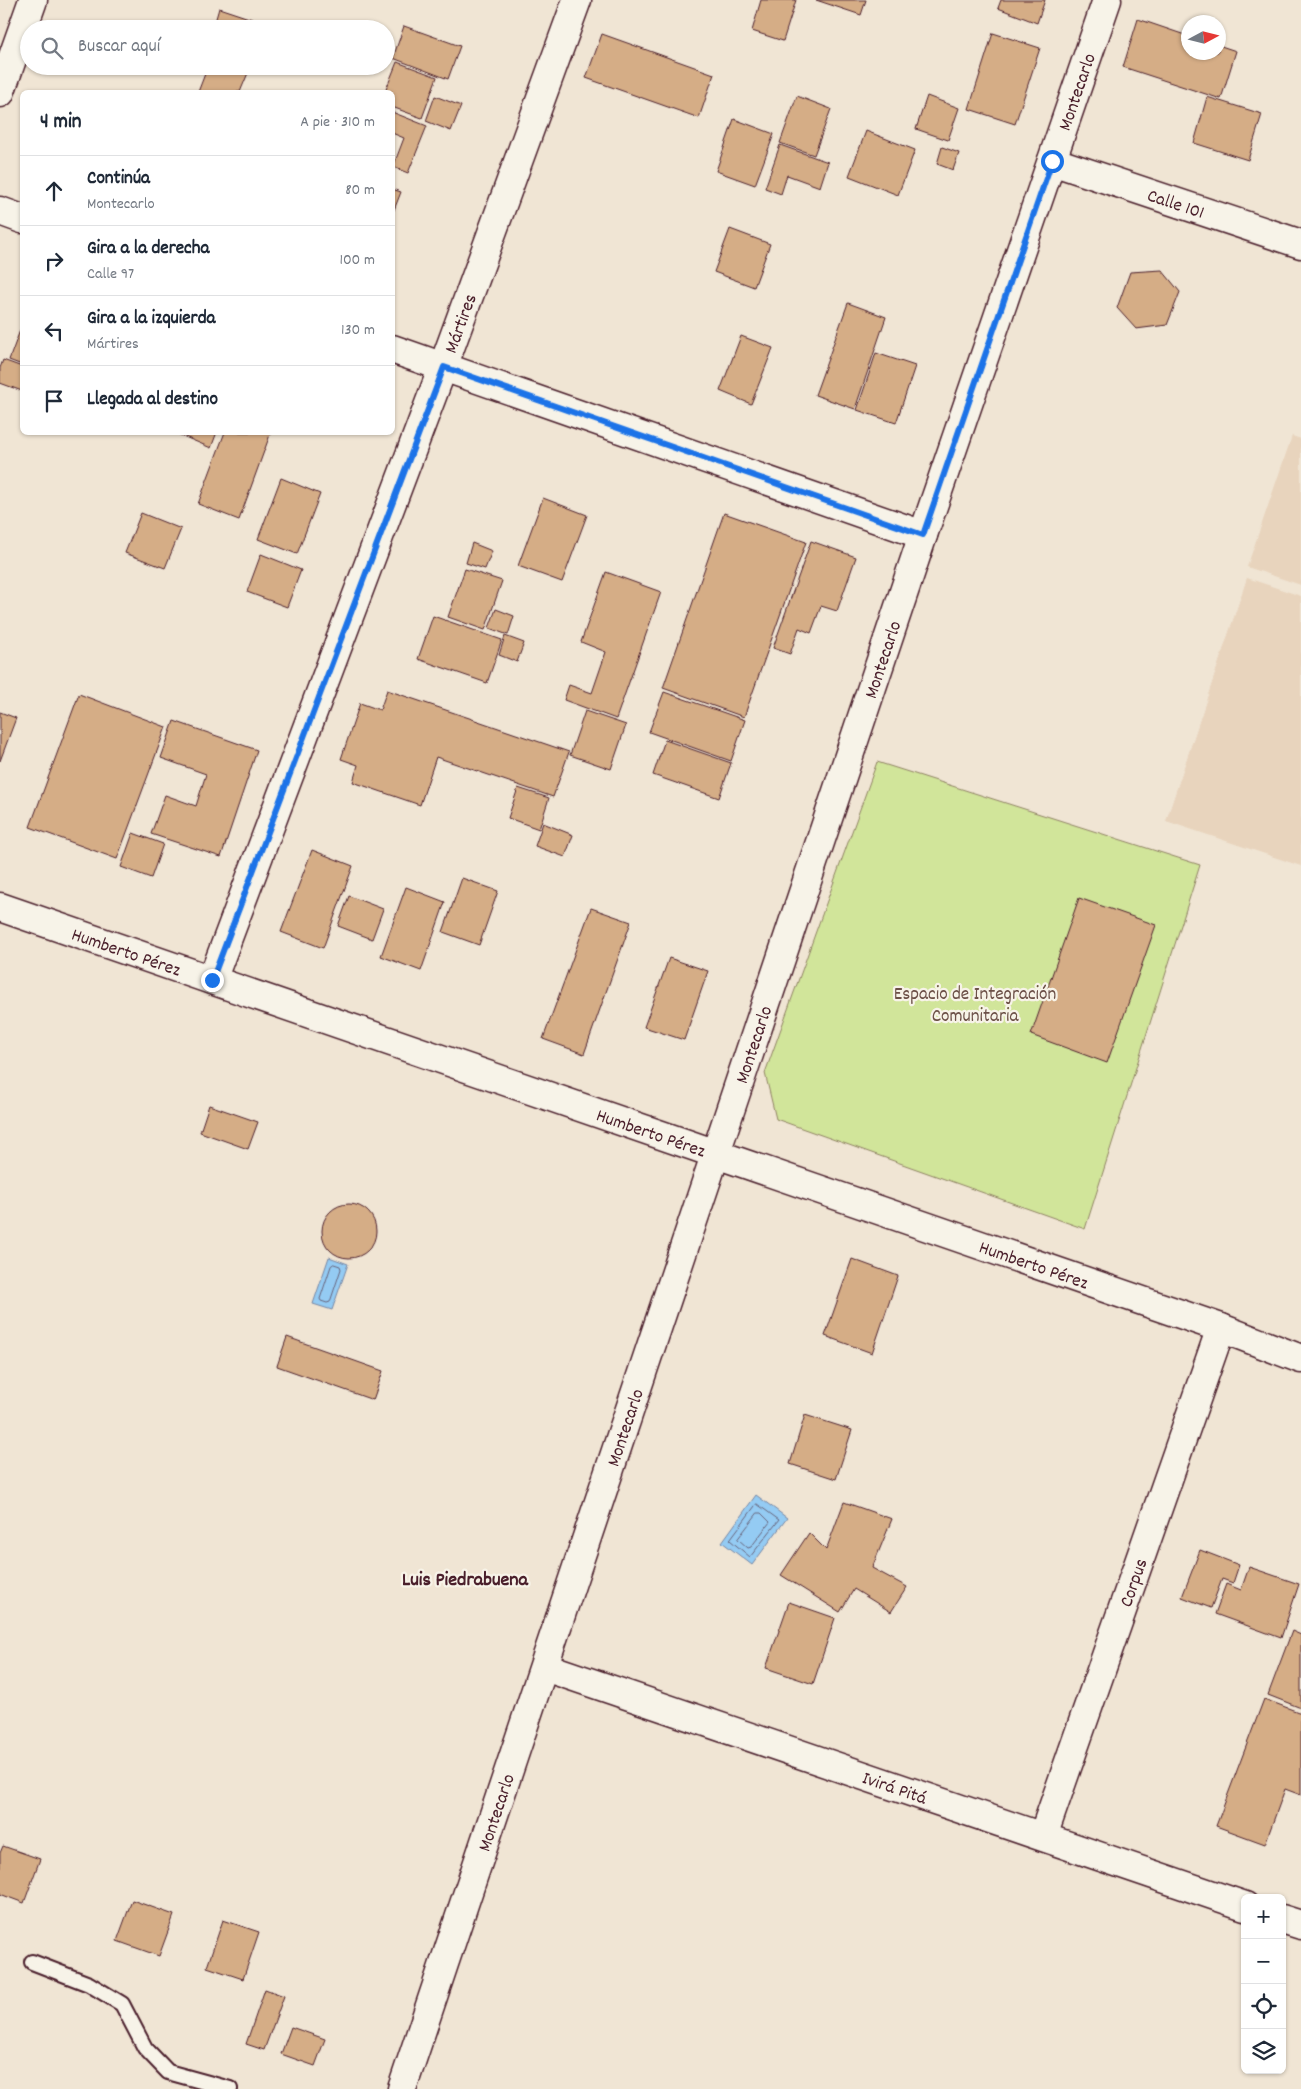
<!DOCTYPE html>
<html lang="es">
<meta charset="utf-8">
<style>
body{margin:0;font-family:Dekko,sans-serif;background:#f6f6f7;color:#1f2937}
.controls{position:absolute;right:15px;bottom:15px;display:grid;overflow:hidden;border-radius:8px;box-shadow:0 1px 4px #0004}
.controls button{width:45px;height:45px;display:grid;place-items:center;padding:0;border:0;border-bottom:1px solid #e0e1e3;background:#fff;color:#1f2937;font:25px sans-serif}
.compass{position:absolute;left:1181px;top:15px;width:45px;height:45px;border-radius:50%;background:#fff;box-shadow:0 1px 4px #0004;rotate:83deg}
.stop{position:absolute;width:15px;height:15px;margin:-11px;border:4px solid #1a73e8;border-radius:50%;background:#fff}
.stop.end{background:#1a73e8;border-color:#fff;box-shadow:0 1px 5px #0008}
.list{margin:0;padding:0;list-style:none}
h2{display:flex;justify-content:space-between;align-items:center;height:65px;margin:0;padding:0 20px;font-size:21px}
h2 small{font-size:16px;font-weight:400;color:#747a83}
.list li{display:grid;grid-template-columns:32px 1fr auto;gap:15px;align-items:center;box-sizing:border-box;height:70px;padding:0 20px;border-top:1px solid #e0e1e3}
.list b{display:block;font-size:19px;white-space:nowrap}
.list p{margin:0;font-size:16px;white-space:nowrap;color:#747a83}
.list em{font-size:16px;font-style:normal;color:#747a83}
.icon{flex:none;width:28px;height:28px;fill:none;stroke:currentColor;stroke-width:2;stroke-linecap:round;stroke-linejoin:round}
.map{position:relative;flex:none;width:1301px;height:2089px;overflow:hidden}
.search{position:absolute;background:#fff;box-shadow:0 1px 4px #0004;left:20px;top:20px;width:375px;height:55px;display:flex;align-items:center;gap:12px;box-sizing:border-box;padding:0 18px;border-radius:28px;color:#747a83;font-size:19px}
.panel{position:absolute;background:#fff;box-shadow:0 1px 4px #0004;left:20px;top:90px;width:375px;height:345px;border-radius:8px}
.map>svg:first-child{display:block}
.built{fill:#e8d4bd}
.green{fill:#d1e59a;stroke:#8e8262}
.water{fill:#94cbf3;stroke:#7686a3}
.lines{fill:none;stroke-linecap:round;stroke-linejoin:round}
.shore{stroke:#68647b;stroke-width:1}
.building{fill:#d5ad86;stroke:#4a1f2b}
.service-casing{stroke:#4a1f2b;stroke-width:18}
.minor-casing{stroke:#4a1f2b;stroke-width:31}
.service{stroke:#f7f3e8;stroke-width:14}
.minor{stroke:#f7f3e8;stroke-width:28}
.route{stroke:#1a73e8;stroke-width:6}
.labels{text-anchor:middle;stroke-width:4.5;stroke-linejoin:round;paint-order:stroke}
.street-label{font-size:19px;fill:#4a1f2b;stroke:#f7f3e8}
.park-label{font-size:19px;fill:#6c5047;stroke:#f7f3e8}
.neighbourhood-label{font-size:20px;font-weight:bold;fill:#4a1f2b;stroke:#f7f3e8}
</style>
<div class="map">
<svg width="1301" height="2089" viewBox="0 0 1301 2089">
<rect width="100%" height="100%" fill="#f0e5d4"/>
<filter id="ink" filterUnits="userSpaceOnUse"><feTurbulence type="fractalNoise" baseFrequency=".02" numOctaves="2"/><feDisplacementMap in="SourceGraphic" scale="10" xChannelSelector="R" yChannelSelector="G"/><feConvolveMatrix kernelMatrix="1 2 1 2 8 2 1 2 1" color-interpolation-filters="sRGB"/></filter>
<g filter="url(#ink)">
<g class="built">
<polygon points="1292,436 1301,439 1301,585 1247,567"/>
<polygon points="1247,578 1301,596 1301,866 1166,821"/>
</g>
<polygon class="green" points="877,762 1200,865 1085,1229 776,1119 765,1073"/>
<g class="water">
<polygon points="329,1257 348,1264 332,1310 313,1304"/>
<polygon points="756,1495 787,1518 752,1565 722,1542"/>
</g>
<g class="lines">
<g class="shore">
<polygon points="334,1264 340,1266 341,1269 330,1302 327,1303 321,1301 320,1299 331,1266"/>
<polygon points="757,1504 779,1520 750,1557 730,1540"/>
<polygon points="758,1513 761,1513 770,1522 751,1547 748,1548 738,1539"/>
</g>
</g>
<g class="building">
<polygon points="761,0 796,0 783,41 752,31"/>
<polygon points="816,0 866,0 861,15"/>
<polygon points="1001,0 1045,0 1037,23 998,8"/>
<polygon points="219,8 270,25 268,29 213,29"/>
<polygon points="1138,19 1188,36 1188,52 1218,52 1218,45 1236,51 1221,99 1123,67"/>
<polygon points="404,26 460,46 448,79 393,58"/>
<polygon points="993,33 1040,48 1015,124 969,109"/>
<polygon points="602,34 714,74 699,118 586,78"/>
<polygon points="397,62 437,77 422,118 392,107 392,92 385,92"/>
<polygon points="208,66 231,66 248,73 240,92 198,92"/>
<polygon points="435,96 461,106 451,131 426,121"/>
<polygon points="797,96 831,109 814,155 780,143"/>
<polygon points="927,96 959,108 948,140 916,129"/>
<polygon points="1207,97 1262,114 1248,160 1194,143"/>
<polygon points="392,112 427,126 408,173 393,167 404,138 392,133"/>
<polygon points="734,119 774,134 755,185 716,171"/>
<polygon points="866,131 915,150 898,195 849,176"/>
<polygon points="780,145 828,162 820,187 787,175 781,194 765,188"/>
<polygon points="942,147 959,153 953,170 937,164"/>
<polygon points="392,189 401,192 392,215"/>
<polygon points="730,229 770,244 754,287 714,272"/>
<polygon points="1162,270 1180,292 1167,325 1136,329 1117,308 1130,272"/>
<polygon points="848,303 886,317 855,409 815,395"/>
<polygon points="22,325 22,365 9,360"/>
<polygon points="741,336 773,348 751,404 720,391"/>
<polygon points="876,353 915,366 896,423 857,410"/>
<polygon points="3,360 22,367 22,391 0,383 0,368"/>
<polygon points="173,432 217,432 211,448"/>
<polygon points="225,432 271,432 239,520 198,504"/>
<polygon points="281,478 320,494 297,554 258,539"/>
<polygon points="543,498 587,515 562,582 518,566"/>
<polygon points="141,513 181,529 165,568 125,553"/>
<polygon points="724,513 806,542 744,717 663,688"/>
<polygon points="811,541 856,557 837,611 821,606 811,633 799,628 790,654 773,648"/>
<polygon points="472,543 492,551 485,569 466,563"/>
<polygon points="261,554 301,570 287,607 247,592"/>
<polygon points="465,569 502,581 485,630 448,617"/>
<polygon points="606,572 661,592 616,719 564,700 569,685 592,693 606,652 581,642"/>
<polygon points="496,609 514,616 508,635 489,628"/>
<polygon points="433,616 502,640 487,683 418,659"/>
<polygon points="505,636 524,643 517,662 499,655"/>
<polygon points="387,690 569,752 553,797 436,757 420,805 353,782 358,765 341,759 360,703 380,710"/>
<polygon points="664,692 745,720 731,761 649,732"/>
<polygon points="79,694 166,727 117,859 30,827"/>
<polygon points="585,711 626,725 611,769 570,755"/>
<polygon points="0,712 16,718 0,761"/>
<polygon points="174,721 257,750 221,857 151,834 165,795 196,806 206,774 161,758"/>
<polygon points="665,740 731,763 719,798 653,775"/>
<polygon points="518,788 549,798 539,829 508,818"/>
<polygon points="543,823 573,835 565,857 535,846"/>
<polygon points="133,833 163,844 151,878 121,867"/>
<polygon points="312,850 353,866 323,948 281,932"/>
<polygon points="462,878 498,891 479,945 443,932"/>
<polygon points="406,887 445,902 421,971 381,956"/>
<polygon points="349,896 383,909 372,939 338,926"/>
<polygon points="1079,898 1156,925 1107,1063 1031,1035"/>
<polygon points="591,908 631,922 584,1054 543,1039"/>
<polygon points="669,958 708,971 684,1040 644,1027"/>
<polygon points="209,1105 258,1122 248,1149 200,1132"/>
<circle cx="349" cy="1231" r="27"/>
<polygon points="852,1259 898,1276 872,1353 825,1336"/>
<polygon points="287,1337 383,1371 373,1400 277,1366"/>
<polygon points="805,1415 852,1430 836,1479 790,1464"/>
<polygon points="844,1502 892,1519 872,1568 907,1587 891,1612 854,1589 840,1612 781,1575 809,1533 826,1550"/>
<polygon points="1200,1550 1239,1565 1233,1583 1222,1579 1211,1608 1182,1597"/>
<polygon points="1249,1567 1299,1584 1281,1638 1215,1614 1226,1584 1241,1590"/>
<polygon points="789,1602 835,1618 813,1684 766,1668"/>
<polygon points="1292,1631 1301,1635 1301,1708 1268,1695"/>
<polygon points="1264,1699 1301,1713 1301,1795 1285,1789 1265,1844 1216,1826"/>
<polygon points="3,1846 40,1859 24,1903 0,1894 0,1853"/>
<polygon points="132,1900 174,1915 159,1956 117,1941"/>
<polygon points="223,1920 259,1932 243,1979 207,1967"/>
<polygon points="265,1989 284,1996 264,2050 246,2044"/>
<polygon points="291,2027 325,2039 315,2066 281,2054"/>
</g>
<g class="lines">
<g class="service-casing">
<polyline id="service" points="32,1962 89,1984 122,2004 145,2048 168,2072 230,2089"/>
</g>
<g class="minor-casing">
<g id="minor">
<polyline points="0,93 33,0"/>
<path id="s1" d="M1052,161l249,83"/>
<polyline points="0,211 22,219"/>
<polyline points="392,349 923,535"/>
<path id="s2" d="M0,907l1221,421 80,31"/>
<path id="s3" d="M212,980l231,-613 134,-367"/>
<path id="s4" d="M545,1667l700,239"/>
<path id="s5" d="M1043,1836l178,-508"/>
<polyline points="1282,1919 1301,1925"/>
<path id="s6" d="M402,2089l521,-1554 184,-535"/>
</g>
</g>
<use href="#service" class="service"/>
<use href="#minor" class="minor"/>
</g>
</g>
<g class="lines" filter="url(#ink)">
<polyline class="route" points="212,980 444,367 923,535 1052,161"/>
</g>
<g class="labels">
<g class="street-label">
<text dy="7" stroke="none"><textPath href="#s6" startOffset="2108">Montecarlo</textPath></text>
<text dy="7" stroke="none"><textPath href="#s1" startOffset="131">Calle 101</textPath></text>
<text dy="7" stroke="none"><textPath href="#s3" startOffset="702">Mártires</textPath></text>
<text dy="7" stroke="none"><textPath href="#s6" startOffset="1508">Montecarlo</textPath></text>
<text dy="7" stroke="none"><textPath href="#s2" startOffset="134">Humberto Pérez</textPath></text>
<text dy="7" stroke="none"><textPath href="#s6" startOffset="1102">Montecarlo</textPath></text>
<text dy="7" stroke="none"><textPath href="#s2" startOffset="689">Humberto Pérez</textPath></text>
<text dy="7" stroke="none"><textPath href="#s2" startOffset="1094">Humberto Pérez</textPath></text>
<text dy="7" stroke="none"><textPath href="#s6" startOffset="698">Montecarlo</textPath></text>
<text dy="7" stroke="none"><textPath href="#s5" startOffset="269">Corpus</textPath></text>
<text dy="7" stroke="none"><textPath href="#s4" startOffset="370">Ivirá Pitá</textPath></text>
<text dy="7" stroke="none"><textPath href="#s6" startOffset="292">Montecarlo</textPath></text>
</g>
<g class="park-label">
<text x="975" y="999">Espacio de Integración<tspan x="975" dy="22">Comunitaria</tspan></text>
</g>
<g class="neighbourhood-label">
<text x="465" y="1585">Luis Piedrabuena</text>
</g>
</g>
</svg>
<div class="controls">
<button>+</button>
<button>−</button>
<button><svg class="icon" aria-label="locate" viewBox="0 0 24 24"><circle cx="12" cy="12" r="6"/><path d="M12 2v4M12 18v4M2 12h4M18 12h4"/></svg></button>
<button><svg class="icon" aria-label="layers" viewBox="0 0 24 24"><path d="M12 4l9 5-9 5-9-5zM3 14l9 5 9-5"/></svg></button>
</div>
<svg class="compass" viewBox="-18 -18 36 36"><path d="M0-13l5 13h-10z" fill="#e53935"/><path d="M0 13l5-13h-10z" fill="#747a83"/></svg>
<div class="stop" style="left:1052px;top:161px"></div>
<div class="stop end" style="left:212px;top:980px"></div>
<div class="search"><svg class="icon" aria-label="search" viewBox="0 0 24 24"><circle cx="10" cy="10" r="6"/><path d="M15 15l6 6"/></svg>Buscar aquí</div>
<section class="panel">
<h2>4 min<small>A pie · 310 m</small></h2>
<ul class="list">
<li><svg class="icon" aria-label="ahead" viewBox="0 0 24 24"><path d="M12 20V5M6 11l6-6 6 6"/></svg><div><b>Continúa</b><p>Montecarlo</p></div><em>80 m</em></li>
<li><svg class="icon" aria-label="right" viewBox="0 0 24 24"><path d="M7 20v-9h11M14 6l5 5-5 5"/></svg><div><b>Gira a la derecha</b><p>Calle 97</p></div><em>100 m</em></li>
<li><svg class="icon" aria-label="left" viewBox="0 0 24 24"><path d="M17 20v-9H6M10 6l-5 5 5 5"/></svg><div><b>Gira a la izquierda</b><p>Mártires</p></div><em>130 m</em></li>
<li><svg class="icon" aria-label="arrive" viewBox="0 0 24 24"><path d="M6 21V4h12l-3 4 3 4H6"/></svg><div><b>Llegada al destino</b></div></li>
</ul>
</section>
</div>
